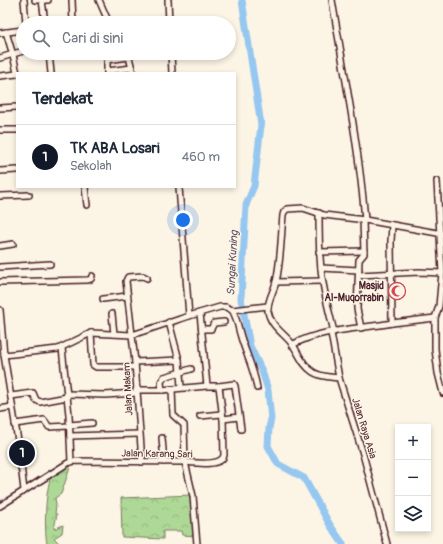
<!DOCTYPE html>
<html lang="id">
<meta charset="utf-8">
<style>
body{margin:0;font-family:Pangolin,sans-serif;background:#f2f2f3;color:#1f2937}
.controls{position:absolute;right:12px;bottom:12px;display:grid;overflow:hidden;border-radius:0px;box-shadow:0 2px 6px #0003}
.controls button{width:36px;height:36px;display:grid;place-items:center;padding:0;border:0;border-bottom:1px solid #e0e1e3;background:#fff;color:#1f2937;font:20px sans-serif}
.you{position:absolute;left:183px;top:220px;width:14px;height:14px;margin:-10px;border:3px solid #fff;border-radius:50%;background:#1a73e8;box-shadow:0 0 0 6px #1a73e833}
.badge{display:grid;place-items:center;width:26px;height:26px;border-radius:50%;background:#111827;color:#fff;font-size:13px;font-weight:700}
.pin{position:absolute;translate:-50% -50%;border:2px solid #fff;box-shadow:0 1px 4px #0006}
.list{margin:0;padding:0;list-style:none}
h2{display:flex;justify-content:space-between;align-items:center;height:52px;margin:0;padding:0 16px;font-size:17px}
h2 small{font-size:13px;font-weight:400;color:#747a83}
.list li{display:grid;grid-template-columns:26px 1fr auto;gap:12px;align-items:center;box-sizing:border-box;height:64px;padding:0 16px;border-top:1px solid #e0e1e3}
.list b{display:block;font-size:15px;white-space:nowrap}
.list p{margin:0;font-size:13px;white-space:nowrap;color:#747a83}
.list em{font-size:13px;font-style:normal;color:#747a83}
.icon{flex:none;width:22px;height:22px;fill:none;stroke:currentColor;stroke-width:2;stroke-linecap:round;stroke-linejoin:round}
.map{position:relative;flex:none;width:443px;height:544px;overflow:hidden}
.search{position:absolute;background:#fff;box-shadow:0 2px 6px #0003;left:16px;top:16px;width:220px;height:44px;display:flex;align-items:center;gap:10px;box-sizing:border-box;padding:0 14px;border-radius:22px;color:#747a83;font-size:15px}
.panel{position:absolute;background:#fff;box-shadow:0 2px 6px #0003;left:16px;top:72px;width:220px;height:116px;border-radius:0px}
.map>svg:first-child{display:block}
.forest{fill:url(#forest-crowns);stroke:#7c7c60}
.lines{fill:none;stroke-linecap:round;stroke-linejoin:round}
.river{stroke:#95c7f1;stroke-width:7}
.minor-casing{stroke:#4a1f2b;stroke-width:8}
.minor{stroke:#fcf5e5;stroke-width:5}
.labels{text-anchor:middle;stroke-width:3;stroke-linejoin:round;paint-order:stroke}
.poi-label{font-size:10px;font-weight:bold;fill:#4a1f2b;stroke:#fcf5e5;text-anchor:end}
.street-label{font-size:10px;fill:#4a1f2b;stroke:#fcf5e5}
.water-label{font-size:11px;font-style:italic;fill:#605166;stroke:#fcf5e5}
</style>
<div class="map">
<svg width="443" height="544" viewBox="0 0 443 544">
<defs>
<pattern id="forest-crowns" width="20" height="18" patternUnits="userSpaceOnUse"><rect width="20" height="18" fill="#add896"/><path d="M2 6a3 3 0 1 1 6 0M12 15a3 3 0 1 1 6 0" fill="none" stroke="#96b981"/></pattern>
</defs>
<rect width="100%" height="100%" fill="#fcf5e5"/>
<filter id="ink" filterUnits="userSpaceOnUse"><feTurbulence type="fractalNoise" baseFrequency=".025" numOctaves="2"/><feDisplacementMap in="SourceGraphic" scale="8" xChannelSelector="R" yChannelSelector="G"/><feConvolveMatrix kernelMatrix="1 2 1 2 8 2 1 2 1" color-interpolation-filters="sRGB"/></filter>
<g filter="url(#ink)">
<g class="forest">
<path d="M64,461l8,1 -11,32 -6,4 1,7 -1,9h2l-3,15 9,-4 -1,8 -8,5 6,6h-13c-3,-16 -2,-58 6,-72 3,-4 8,-8 11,-11z"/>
<polygon points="191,495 195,536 182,535 181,531 163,531 163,539 122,537 121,498"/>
</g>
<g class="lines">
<polyline class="river" points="242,0 261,125 254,186 246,205 241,299 250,346 262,371 268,390 271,419 269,428 268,446 278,464 304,478 330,525 343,544"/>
<g class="minor-casing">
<g id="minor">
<polyline points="24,0 26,23"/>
<polyline points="35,0 48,0"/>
<polyline points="42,0 45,23"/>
<polyline points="72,0 73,23"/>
<polyline points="99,0 109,23"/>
<polyline points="168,0 169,23"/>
<path d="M332,0c12,73 27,146 33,220"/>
<polyline points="6,32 13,55 17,73"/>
<polyline points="0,33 23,30"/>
<polyline points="49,53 51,73"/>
<polyline points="128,53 133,73"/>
<polyline points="171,53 172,73"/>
<polyline points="0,58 23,51"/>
<polyline points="107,71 132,68"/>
<polyline points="107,73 107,60 129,57"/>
<polyline points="0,76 17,74"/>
<polyline points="0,108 17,107"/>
<polyline points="0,130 17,130"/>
<polyline points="0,171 17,170"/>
<polyline points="437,181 442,273 439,306 435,318 435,349 438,373 443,393"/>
<polyline points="85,187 87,205"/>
<polyline points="179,187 189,316 220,307 226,307 232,310 268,306"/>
<polyline points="0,196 29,195"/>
<path d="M319,213c0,19 0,37 2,56 2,21 8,42 13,63"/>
<polyline points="0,246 13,244"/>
<polyline points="319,252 364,251"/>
<polyline points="0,267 50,264"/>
<polyline points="321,268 359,270"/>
<polyline points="359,275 419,272 442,273"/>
<polyline points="0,282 88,280 91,279 92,276"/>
<polyline points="276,282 322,281"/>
<polyline points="103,299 127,296"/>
<polyline points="0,310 4,355 18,441 24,490"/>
<path d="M232,310c5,7 6,18 9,27 5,17 13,32 16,51"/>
<polyline points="200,313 207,386"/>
<polyline points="112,314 114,334"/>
<polyline points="169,322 179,360"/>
<polyline points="392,323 435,318"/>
<polyline points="361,328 357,309 359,260 364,254 363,219"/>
<polyline points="202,329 211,329 214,323 224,322"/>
<polyline points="91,333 93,365 96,367 135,367"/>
<polyline points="331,333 339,378"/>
<path d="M292,345c28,-16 68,-16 100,-22l-1,-82 1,-16"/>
<polyline points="62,348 69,415 71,462"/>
<polyline points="4,355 58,349 91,333 132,335 189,316"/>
<polyline points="135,362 179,360 181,387"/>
<polyline points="172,389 173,415 184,425 185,462 193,496 197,544"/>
<polyline points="136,390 162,390 207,386 219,386 234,384 235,386 241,429"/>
<polyline points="162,390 161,382 164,377 191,369"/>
<polyline points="67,394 105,395 136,393"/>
<polyline points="11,396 33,393 36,400 40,402 67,397"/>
<polyline points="0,409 12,407"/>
<polyline points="200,416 222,414"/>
<polyline points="223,419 239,417"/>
<polyline points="15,424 44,420 49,427 69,426"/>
<polyline points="69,425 92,423"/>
<polyline points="70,436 139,434"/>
<polyline points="162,438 164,462"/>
<polyline points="142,462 135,362 126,281 128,277 143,276 147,278"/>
<path d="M0,506l68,-43 6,-2 111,1c10,1 37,5 39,-7l-1,-36 -4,-33"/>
<path d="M387,544l-24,-90 -24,-76c-8,-1 -19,-1 -26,-6 -10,-6 -14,-18 -20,-27 -8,-11 -23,-19 -25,-34 -1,-10 6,-20 8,-29 5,-22 5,-45 7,-67l1,-3 3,-3 16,-1 21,7 41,5 78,14"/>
</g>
</g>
<use href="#minor" class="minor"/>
</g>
</g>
<defs>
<g id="mosque-ring" transform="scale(0.9)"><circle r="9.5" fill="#fcf5e5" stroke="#d1495b" stroke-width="1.5"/><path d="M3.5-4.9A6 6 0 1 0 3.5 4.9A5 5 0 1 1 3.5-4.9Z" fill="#d1495b"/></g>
</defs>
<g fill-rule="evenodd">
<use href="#mosque-ring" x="397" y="291"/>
</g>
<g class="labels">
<g class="poi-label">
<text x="384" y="289">Masjid<tspan x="384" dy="12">Al-Muqorrabin</tspan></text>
</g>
<g class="street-label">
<text transform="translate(127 389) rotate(-93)" y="4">Jalan Makam</text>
<text transform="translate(365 428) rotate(73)" y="4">Jalan Raya Asia</text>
<text transform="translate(157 453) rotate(1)" y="4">Jalan Karang Sari</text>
</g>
<g class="water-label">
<text transform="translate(232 263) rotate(-87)" y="4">Sungai Kuning</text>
</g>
</g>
</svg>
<div class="controls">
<button>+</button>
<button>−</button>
<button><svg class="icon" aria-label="layers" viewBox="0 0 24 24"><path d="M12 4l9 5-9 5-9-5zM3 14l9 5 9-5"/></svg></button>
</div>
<div class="you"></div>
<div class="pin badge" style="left:22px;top:453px">1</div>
<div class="search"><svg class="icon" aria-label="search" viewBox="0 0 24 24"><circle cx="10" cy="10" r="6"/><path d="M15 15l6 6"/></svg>Cari di sini</div>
<section class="panel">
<h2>Terdekat<small></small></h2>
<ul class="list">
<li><span class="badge">1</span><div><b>TK ABA Losari</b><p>Sekolah</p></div><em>460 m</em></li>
</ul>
</section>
</div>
